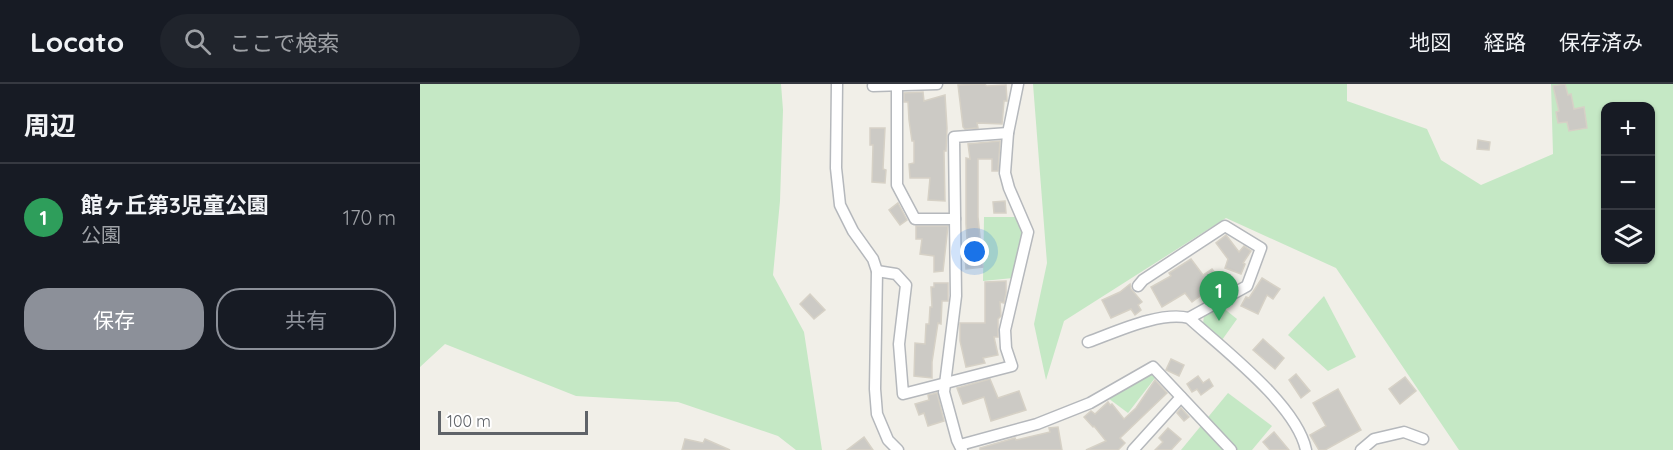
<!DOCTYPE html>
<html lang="ja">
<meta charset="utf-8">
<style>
body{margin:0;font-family:Quicksand,"Noto Sans JP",sans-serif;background:#20242c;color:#f1f3f6}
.controls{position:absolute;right:18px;top:18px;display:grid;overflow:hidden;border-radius:12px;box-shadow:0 2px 4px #0004}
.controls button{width:54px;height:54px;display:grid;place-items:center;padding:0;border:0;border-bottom:2px solid #363941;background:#171b24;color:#f1f3f6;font:30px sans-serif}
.scale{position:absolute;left:18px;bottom:15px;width:150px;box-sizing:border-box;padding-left:6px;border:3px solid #5f6368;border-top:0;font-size:16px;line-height:21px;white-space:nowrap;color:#5f6368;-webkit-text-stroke:4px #fff;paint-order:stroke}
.you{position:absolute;left:555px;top:168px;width:21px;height:21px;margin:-15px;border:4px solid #fff;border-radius:50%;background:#1a73e8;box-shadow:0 0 0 9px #1a73e833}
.badge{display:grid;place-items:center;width:39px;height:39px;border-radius:50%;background:#8c9099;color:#fff;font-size:20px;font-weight:700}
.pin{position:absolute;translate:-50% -50px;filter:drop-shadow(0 2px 3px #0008)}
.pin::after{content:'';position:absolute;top:32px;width:21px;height:18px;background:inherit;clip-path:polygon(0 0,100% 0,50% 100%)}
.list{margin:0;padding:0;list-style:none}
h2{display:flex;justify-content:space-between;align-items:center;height:78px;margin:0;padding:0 24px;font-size:26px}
h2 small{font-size:20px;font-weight:400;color:#9ea1a6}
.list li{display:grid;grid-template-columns:39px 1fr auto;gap:18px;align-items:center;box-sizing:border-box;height:108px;padding:0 24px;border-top:2px solid #363941}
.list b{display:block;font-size:22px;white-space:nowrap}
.list p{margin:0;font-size:20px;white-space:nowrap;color:#9ea1a6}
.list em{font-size:20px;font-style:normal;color:#9ea1a6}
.actions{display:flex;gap:12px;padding:18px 24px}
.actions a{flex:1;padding:14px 0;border:2px solid #8c9099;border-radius:24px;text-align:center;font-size:21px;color:#8c9099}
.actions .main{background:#8c9099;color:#fff}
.icon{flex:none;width:33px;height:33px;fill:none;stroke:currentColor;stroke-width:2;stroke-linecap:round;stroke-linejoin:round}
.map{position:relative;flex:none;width:1253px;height:366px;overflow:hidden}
header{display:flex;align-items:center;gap:36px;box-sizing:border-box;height:84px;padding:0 30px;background:#171b24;border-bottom:2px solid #363941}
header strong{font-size:28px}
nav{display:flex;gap:33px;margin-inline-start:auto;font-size:21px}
.search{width:420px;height:54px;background:#20242c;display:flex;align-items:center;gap:15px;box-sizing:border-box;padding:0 21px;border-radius:33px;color:#9ea1a6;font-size:22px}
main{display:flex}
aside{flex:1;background:#171b24}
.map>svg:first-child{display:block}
.green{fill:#c5e8c5;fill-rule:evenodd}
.building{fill:#cccac5;stroke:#d6d1c6;stroke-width:1.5}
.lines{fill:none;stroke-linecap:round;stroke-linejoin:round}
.minor-casing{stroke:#b5b8bc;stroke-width:13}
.minor{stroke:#fff;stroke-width:10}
</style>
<header>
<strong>Locato</strong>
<div class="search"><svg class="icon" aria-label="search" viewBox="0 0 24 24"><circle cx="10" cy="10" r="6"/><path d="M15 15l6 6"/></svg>ここで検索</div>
<nav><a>地図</a><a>経路</a><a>保存済み</a></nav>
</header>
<main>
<aside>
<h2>周辺<small></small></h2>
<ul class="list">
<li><span class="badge" style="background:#2e9e5b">1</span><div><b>館ヶ丘第3児童公園</b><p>公園</p></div><em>170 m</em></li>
</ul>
<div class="actions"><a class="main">保存</a><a>共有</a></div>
</aside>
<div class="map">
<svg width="1253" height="366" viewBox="0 0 1253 366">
<rect width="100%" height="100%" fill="#f1efe8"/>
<g class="green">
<polygon points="0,0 361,0 363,26 360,117 353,191 384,248 402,366 376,366 358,352 258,318 156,312 25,260 0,283"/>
<path d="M613,0h314v17l80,28 14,31 40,25 72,-31 -2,-70h122v366h-214l-123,-182 -110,-50 -162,103 -18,59 -12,-56 13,-61zM1186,22h44v154h-44z"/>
<polygon points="564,133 595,133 604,149 593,194 563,197"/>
<polygon points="904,212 936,273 908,287 868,251"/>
<polygon points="802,223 817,235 802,256 783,240 784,231"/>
<polygon points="731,290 735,294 708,329 688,314"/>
<polygon points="808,309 852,342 832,366 761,366"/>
</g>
<g class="building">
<polygon points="564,0 567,2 586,1 587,17 584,17 582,40 557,39 558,44 545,45 543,43 538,1"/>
<polygon points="1145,0 1148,11 1151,10 1154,25 1164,23 1167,44 1149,47 1147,38 1138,39 1136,28 1139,27 1133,2"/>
<polygon points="503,8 504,17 525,11 527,44 526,67 524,67 525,117 508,116 510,94 490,94 489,80 494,79 494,57 492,57 489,36 488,18 484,18 484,9"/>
<polygon points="450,44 465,44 463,85 466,86 465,99 452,98 453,61 450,61"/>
<polygon points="1058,56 1070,58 1069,66 1057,65"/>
<polygon points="580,57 578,87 572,87 572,75 558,75 558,133 563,183 546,185 545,172 552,171 550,155 547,155 546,140 546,74 550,75 548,60"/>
<polygon points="585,117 586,129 574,129 573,118"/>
<polygon points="478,119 487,136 480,141 469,126"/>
<polygon points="496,142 528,142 523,187 514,188 514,172 500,170 502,155 496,155"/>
<polygon points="806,151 819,168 824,162 831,167 823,179 825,180 821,190 805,184 808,175 796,159"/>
<polygon points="771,175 783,191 792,185 803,199 793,207 791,204 772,218 765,209 742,223 731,203 751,192 749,189"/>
<polygon points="842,194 860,205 853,215 847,211 838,230 821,222 826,213 829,214"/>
<polygon points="586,197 586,209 584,219 580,218 581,232 578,235 578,253 574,253 578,271 563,274 565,279 546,283 540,257 540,239 565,239 565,198"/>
<polygon points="514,199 528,199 528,217 522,217 521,240 518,239 512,278 512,294 494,292 495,259 505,260 506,240 509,240 510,223 512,223 511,203 514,203"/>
<polygon points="710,200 711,205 722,218 718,221 721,226 715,231 711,225 691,234 682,216 700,208"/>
<polygon points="390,210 405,226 394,235 380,220"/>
<polygon points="843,255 864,274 855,285 833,266"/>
<polygon points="751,275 764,281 759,292 746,286"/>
<polygon points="876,290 890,307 881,314 869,296"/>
<polygon points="778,292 783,299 789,295 793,302 781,311 777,305 772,308 767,300"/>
<polygon points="985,293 996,307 980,320 969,305"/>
<polygon points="570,295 578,314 599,307 606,326 571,337 564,313 543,320 537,304"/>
<polygon points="735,296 747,309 700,354 705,359 698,366 666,366 686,357 674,342 673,343 664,333 671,327 675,330 688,318 690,321 692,320 704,335 716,324"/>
<polygon points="918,305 941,346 905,366 899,366 890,351 906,342 893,319"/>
<polygon points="517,309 524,337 508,342 504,329 499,331 495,320 509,316 508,311"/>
<polygon points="761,324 769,333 764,337 757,329"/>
<polygon points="638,343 642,366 560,366 560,364 595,354 596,356 630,348 629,344"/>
<polygon points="748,344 761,355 751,366 735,366 743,358 739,354"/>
<polygon points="854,348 869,366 850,366 843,358"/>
<polygon points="444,353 453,366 427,366"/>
<polygon points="265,355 283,359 285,355 310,366 262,366"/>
</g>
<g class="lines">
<g class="minor-casing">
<g id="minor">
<polyline points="417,0 416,84 420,121 433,147 453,175 457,187 455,305 457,330 468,356 478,366"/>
<polyline points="477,1 477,101 495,135 535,135"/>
<polyline points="453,2 517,0"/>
<polyline points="457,187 476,190 486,201 479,260 483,310 592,282 586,264 585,246 608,148 589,104 585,89 588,49 598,0"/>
<polyline points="718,202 723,196 805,142 841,164 827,202 769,234"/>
<path d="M668,258c28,-10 72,-31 101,-24 34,31 108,87 117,132"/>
<polyline points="540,361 617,340 670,319 733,283 811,366"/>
<polyline points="542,366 537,356 524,308 536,212 534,53 588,49"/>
<polyline points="713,366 761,313"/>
<polyline points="941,366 954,355 984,348 1003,355"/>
</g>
</g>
<use href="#minor" class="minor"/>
</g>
</svg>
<div class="controls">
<button>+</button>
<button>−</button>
<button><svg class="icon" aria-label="layers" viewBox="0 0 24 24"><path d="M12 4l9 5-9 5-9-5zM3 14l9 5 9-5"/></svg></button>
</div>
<div class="scale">100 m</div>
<div class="you"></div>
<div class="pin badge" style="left:799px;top:237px;background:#2e9e5b">1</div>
</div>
</main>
